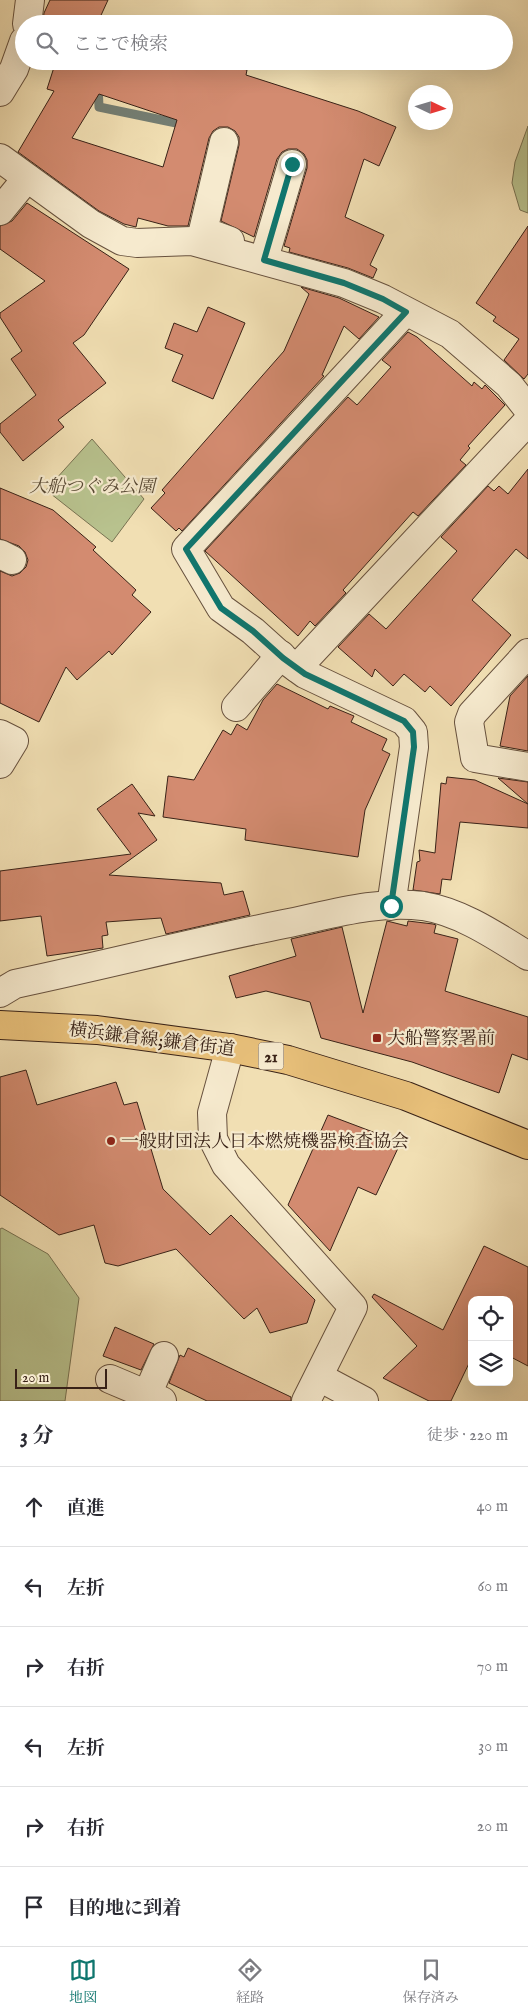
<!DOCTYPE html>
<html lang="ja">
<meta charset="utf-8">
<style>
body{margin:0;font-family:"IM FELL English","Noto Serif JP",serif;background:#f7f7f7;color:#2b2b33}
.controls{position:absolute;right:15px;bottom:15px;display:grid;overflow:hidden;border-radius:10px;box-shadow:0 5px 20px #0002}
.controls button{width:45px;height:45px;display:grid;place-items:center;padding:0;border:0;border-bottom:1px solid #e1e1e2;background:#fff;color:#2b2b33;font:25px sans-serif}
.compass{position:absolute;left:408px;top:85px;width:45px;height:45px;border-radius:50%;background:#fff;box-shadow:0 5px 20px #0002;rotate:94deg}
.scale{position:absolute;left:15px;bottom:12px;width:92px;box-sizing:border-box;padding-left:5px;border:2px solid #392217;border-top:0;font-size:14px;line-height:18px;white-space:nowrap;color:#392217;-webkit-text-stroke:4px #f6eace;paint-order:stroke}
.stop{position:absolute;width:15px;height:15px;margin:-11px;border:4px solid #0f766e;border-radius:50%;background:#fff}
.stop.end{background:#0f766e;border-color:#fff;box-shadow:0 1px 5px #0008}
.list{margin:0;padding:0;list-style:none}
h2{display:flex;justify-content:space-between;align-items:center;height:65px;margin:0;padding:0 20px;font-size:21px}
h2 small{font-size:16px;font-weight:400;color:#7c7c81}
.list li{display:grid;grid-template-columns:32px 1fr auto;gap:15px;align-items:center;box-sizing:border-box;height:80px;padding:0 20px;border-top:1px solid #e1e1e2}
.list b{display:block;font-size:19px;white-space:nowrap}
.list em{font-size:16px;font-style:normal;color:#7c7c81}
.icon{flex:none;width:28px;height:28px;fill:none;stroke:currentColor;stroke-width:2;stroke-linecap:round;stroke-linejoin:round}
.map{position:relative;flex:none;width:528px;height:1401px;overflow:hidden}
.search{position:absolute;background:#fff;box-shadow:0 5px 20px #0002;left:15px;right:15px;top:15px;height:55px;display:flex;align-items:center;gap:12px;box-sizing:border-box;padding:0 18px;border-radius:28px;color:#7c7c81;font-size:19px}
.sheet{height:545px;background:#fff}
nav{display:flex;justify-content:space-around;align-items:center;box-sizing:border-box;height:70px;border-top:1px solid #e1e1e2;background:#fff;font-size:14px;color:#7c7c81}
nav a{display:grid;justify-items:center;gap:2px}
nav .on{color:#0f766e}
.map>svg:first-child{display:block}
.green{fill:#b8c28e;stroke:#787252}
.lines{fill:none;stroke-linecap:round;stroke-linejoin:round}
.stream{stroke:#747e73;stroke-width:9}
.building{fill:#d38b70;stroke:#392217;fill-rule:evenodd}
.minor-casing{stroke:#67513e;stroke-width:30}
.major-casing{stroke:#392217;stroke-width:30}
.minor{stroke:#f6eace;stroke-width:28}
.major{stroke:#e8c07a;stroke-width:28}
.route{stroke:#0f766e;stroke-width:6}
.poi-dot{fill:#8f2418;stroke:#f6eace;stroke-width:2}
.labels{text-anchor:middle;stroke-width:4.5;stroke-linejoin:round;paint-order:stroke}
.shield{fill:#f6eace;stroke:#725e4e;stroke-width:1}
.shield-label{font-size:16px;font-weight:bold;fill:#392217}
.park-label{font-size:18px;font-style:italic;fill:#594a35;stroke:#f6eace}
.poi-label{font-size:18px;fill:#392217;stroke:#f6eace;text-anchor:start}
.street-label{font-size:18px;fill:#392217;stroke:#f6eace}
</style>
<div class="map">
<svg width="528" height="1401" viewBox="0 0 528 1401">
<rect width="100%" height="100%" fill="#f1dfb3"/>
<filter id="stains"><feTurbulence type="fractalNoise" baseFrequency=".004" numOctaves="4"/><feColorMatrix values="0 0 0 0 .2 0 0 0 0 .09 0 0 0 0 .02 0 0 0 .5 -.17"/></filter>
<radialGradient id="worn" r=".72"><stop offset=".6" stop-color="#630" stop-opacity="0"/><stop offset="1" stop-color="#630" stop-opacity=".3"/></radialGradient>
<g class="green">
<polygon points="528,126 528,213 520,210 512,183 515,162"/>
<polygon points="92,439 144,499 112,542 46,490"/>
<polygon points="2,1228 48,1254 79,1298 65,1401 0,1401 0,1229"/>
</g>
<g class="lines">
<polyline class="stream" points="98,84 99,107 186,125"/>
</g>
<g class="building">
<polygon points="50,0 108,0 97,24 46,24 43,22 44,13"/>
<path d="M56,61h177l-1,5 15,4 -1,5 112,36 38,16 -17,39 -15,-7 -19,58 39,18 -14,30 7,4 -4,9 -25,-10 -59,-16 1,-4 -6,-2 23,-78v-8l-3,-6 -7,-5h-9l-6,3 -5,7 -23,78 -33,-16 18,-76v-8l-4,-6 -7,-4h-9l-6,4 -4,7 -21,88h-20l-30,-8 -2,9 -12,-3 -25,-13 -81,-59 36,-61 -7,-2zM99,94l78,26 -14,47 -91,-29z"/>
<polygon points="27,203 129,269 84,335 73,343 106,383 58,420 64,427 23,461 0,432 0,424 36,395 11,359 22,351 0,317 0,313 45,281 0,249 0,226 12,221"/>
<polygon points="528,226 528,374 524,379 504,360 519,339 493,321 496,317 476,303"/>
<polygon points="301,287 339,298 379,317 359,339 344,326 322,375 324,376 182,531 179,528 176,531 151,508 165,493 162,490 284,351 309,294"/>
<polygon points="208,307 245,323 213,399 172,381 183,355 165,348 174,323 197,332"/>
<polygon points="408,332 417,337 472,386 474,382 482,389 485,385 505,405 468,446 470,448 460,460 466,465 418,516 413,512 343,590 346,593 315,626 310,621 298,636 205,551 348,397 357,405 391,367 382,360"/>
<polygon points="528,469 528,559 516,549 472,600 511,635 451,706 430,686 425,692 404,674 393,686 375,669 372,677 338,647 369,614 386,629 457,551 441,537 488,486 494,491 499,486 508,494"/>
<polygon points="0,488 53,510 96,547 93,550 136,590 132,595 151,612 112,655 109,651 77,680 66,667 39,722 0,703 0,571 12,576 20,573 26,567 28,560 25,552 19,546 0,539"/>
<polygon points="528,676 528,751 500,746 510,696"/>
<polygon points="277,684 328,709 330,706 354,716 351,722 387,739 382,750 390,754 365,810 358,857 245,840 246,829 163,817 168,776 194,780 223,730 231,735 237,724 247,730 263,700"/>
<polygon points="447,777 475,780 528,804 528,828 460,822 451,880 442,879 440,894 413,890 417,862 420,861 419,850 435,853 441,783 446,784"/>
<polygon points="498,778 528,782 528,804"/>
<polygon points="132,784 155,816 138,813 157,840 109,875 221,883 224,895 243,891 250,915 166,934 161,918 106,922 108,935 102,936 103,948 47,956 41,916 0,921 0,871 131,854 97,809"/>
<polygon points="387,921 407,926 408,921 433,924 436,925 434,933 458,939 445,991 528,1017 528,1060 512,1054 499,1093 412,1062 321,1038 310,1002 266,991 236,998 229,976 296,956 291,939 342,927 363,1013"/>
<polygon points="26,1070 37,1105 116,1082 124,1105 137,1102 163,1189 210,1235 231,1215 315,1300 307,1323 270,1333 257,1308 244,1319 176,1249 118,1266 105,1263 94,1225 59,1235 0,1195 0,1077"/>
<polygon points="328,1115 381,1135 380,1137 399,1146 376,1195 358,1187 330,1251 288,1205"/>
<polygon points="484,1246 528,1267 528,1366 509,1356 509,1300 472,1300 472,1357 451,1401 429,1401 383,1378 417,1346 372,1297 374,1294 443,1330"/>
<polygon points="115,1327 154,1344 141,1370 103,1356"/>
<polygon points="188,1348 291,1397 291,1401 207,1401 169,1383 180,1355 184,1357"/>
</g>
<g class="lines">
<g class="minor-casing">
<g id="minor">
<polyline points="27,24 30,0"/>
<polyline points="0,92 14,69 24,41"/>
<polyline points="224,142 203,231 230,241"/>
<polyline points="0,158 91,224 122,241 137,243 192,241 344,283 383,299 450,334 509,385 528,409"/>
<polyline points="0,211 27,178"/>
<polyline points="264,259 292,164"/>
<polyline points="0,554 12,560"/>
<polyline points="528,653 472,714 469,722 475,758 528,767"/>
<polyline points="297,668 528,421"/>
<polyline points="236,707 281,655"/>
<polyline points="0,734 14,741 0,764"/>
<polyline points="391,906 414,747 413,732 404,721 305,674 283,658 253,631 221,608 186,549 405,312"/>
<path d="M0,993l15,-9c90,-19 179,-42 269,-60 45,-9 92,-24 139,-18 38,6 73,30 105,50"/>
<polyline points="230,1048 212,1113 213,1139 226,1165 353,1307 306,1401"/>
<polyline points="319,1377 364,1401"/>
<polyline points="110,1379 162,1401"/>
<polyline points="147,1395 164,1356"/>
</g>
</g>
<g class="major-casing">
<polyline id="major" points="0,1025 97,1030 230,1048 288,1060 406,1096 528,1145"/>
</g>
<use href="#minor" class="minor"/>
<use href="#major" class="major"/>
</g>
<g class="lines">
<polyline class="route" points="292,164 264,260 344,283 383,299 406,312 186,549 221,608 253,631 283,658 305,674 404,721 413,732 414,747 391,906"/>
</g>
<g class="poi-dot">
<rect x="372" y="1033" width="10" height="10" rx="2.5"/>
<circle cx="111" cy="1141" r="5"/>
</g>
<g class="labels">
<rect class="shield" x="258.5" y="1042.5" width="25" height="27" rx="4"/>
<g class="shield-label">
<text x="271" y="1062">21</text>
</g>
<g class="park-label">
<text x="92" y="492">大船つぐみ公園</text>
</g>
<g class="poi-label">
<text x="387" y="1044">大船警察署前</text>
<text x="121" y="1147">一般財団法人日本燃焼機器検査協会</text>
</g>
<g class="street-label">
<text transform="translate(152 1039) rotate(7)" y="6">横浜鎌倉線;鎌倉街道</text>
</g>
</g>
<rect width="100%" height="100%" filter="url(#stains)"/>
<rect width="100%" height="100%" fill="url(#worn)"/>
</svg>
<div class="controls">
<button><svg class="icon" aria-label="locate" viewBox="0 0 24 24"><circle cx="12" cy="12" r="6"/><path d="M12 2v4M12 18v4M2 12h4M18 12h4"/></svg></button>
<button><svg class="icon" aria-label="layers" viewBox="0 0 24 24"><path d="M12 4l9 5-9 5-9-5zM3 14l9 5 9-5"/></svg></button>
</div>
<svg class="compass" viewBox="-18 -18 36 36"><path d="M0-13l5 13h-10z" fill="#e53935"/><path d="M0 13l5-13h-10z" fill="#7c7c81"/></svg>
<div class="scale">20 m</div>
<div class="stop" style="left:391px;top:906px"></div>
<div class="stop end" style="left:292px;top:164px"></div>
<div class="search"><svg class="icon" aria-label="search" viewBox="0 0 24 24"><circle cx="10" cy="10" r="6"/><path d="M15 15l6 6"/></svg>ここで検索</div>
</div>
<section class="sheet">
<h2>3 分<small>徒歩 · 220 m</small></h2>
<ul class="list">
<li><svg class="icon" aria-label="ahead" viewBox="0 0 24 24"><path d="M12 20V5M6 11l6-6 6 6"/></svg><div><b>直進</b></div><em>40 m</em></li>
<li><svg class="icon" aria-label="left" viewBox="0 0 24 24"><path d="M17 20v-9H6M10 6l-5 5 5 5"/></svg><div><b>左折</b></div><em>60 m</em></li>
<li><svg class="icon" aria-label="right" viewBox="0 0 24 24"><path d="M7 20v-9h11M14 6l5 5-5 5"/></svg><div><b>右折</b></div><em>70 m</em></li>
<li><svg class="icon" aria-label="left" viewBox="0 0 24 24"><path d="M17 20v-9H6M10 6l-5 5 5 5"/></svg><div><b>左折</b></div><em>30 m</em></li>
<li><svg class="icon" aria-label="right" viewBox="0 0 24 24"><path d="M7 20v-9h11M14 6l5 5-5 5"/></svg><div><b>右折</b></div><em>20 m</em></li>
<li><svg class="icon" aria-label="arrive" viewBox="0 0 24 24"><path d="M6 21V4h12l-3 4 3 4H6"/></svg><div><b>目的地に到着</b></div></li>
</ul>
</section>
<nav>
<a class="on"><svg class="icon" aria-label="map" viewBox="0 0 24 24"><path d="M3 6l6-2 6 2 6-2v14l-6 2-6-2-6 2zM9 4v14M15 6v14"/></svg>地図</a>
<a><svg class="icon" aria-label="directions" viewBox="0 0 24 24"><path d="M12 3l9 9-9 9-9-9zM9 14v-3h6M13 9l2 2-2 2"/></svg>経路</a>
<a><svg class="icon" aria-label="saved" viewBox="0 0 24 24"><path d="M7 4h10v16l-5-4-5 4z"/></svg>保存済み</a>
</nav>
